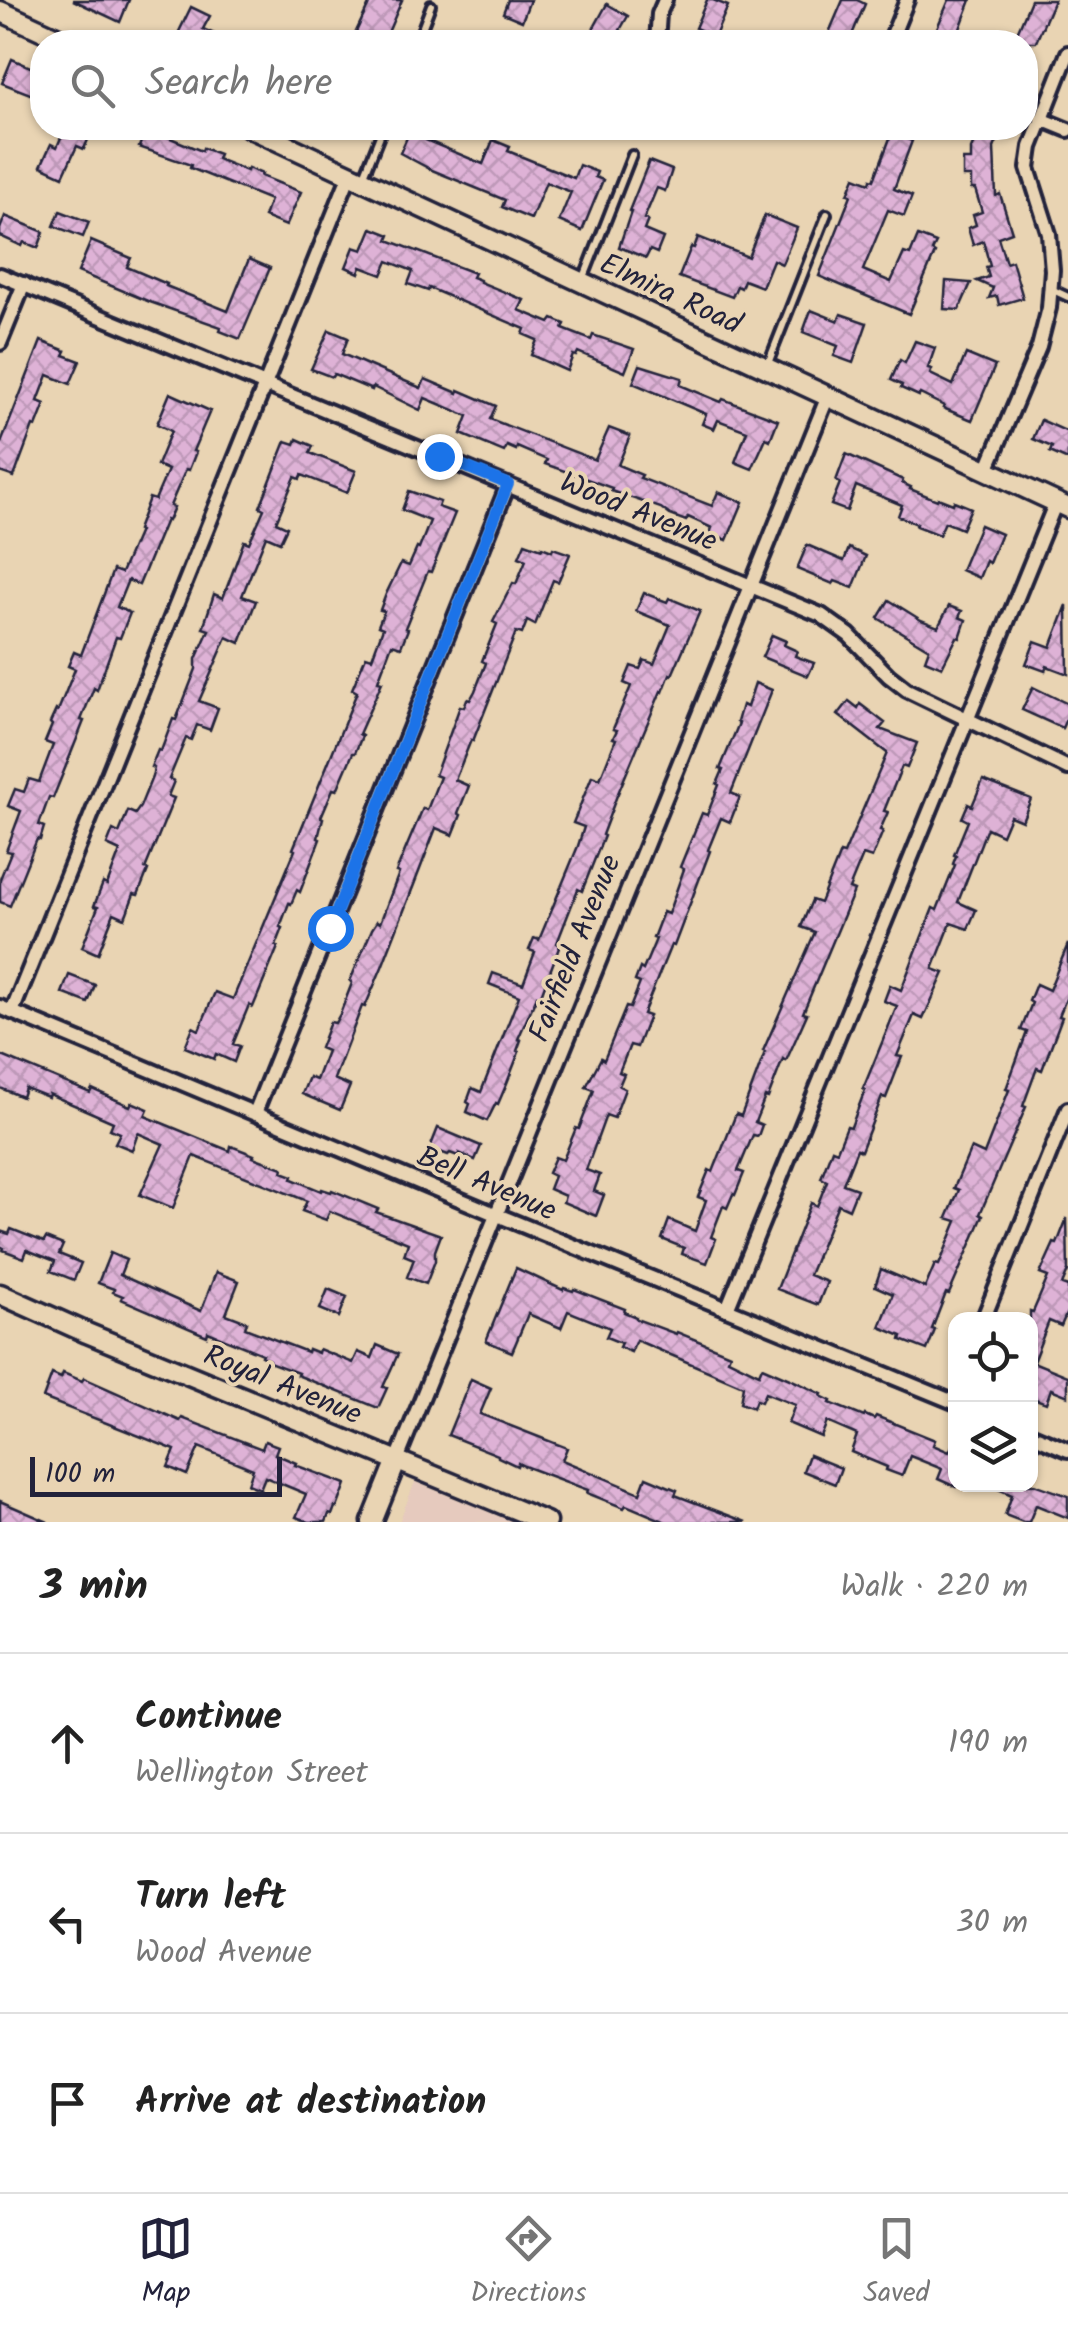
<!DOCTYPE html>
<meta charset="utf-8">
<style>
body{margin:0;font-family:Kalam,sans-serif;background:#f2f2f2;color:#222}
.controls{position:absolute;right:30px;bottom:30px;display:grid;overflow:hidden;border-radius:20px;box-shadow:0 2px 8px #0004}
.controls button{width:90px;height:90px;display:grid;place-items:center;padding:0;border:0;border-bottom:2px solid #e0e0e0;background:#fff;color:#222;font:50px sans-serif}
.scale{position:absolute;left:30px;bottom:25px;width:252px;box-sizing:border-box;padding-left:10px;border:5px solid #22223b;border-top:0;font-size:28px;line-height:35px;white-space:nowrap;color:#22223b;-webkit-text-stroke:8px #e9d4b3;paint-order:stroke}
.stop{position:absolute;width:30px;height:30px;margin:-22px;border:8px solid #1a73e8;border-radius:50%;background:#fff}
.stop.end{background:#1a73e8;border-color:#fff;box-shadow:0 2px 10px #0008}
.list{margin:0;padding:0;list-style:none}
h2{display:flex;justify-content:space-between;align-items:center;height:130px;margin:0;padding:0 40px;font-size:42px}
h2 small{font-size:32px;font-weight:400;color:#767676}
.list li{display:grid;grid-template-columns:65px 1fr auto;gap:30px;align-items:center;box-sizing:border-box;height:180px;padding:0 40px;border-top:2px solid #e0e0e0}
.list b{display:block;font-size:38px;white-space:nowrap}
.list p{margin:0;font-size:32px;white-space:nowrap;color:#767676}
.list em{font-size:32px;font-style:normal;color:#767676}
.icon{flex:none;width:55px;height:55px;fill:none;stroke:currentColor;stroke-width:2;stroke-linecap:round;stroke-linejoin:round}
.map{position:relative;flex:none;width:1068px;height:1522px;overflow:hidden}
.search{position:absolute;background:#fff;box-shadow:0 2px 8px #0004;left:30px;right:30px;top:30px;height:110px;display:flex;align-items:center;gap:25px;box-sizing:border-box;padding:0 35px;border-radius:40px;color:#767676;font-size:38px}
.sheet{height:670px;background:#fff}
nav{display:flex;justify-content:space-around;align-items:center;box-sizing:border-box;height:140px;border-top:2px solid #e0e0e0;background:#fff;font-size:28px;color:#767676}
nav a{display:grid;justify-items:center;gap:5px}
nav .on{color:#22223b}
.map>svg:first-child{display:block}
.built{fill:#e6cabe}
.building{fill:url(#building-cross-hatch);stroke:#22223b;stroke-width:2.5}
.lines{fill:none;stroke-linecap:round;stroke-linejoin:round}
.service-casing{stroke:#22223b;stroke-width:14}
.minor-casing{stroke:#22223b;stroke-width:20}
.tertiary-casing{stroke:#22223b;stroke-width:25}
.service{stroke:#e9d4b3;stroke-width:6}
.minor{stroke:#e9d4b3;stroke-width:12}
.tertiary{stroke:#e9d4b3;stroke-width:18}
.route{stroke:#1a73e8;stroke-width:12}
.labels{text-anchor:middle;stroke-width:8;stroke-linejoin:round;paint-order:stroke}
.street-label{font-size:30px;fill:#22223b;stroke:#e9d4b3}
</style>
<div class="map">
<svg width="1068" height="1522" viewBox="0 0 1068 1522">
<defs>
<pattern id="building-cross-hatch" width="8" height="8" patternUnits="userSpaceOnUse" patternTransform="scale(2.5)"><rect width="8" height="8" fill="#deb2d6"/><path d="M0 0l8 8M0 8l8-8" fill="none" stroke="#be99b9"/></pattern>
</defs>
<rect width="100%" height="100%" fill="#e9d4b3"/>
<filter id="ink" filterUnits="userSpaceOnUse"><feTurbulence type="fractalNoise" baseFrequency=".01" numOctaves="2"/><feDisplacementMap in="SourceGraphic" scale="20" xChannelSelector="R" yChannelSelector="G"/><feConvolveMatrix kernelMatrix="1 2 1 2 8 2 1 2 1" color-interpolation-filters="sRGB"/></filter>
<g filter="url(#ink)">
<polygon class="built" points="415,1482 513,1522 399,1522"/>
<g class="building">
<polygon points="73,0 129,0 120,22"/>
<polygon points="371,0 402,0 384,42 373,42 355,34"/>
<polygon points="508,0 530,0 522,21 503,13"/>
<polygon points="707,0 713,0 728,6 715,36 695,28"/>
<polygon points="843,0 857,0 865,4 849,42 825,42"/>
<polygon points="949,0 971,0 955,42 931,42"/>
<polygon points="1031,0 1054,0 1036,42 1013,42"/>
<polygon points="607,4 628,16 620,30 625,33 620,42 608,42 591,33"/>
<polygon points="191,7 210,16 203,29 232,42 174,42"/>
<polygon points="12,59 42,72 42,78 35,96 2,83"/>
<polygon points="65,128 93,128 84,149 77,146 63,176 41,166 51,144 57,147"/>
<polygon points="146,128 202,151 203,148 219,154 217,159 247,171 248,168 262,174 261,176 301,192 286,226 264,217 270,200 190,168 191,165 139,147"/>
<polygon points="980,128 1003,128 994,148 996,196 1000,194 1012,232 998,237 1006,263 1012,261 1023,298 999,305 997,296 989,298 993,288 977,281 989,277 986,267 990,266 983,241 973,245 968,228 976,225 973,215 982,212 975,189 971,189 971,177 963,177 963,160 971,160 971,149"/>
<polygon points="409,133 483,164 493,140 510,147 508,151 574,178 579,165 597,172 595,177 603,180 582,231 559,221 571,192 546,182 531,219 502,207 505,200 432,170 400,153"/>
<polygon points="892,133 912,141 894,189 912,196 904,216 888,210 863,270 891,282 904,253 910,255 918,236 936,243 932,251 935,253 909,314 819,276 851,195 848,194 855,177 870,183 871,179 874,180"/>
<polygon points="649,161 672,170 665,191 657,188 644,219 648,220 644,230 663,238 657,253 650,250 646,258 619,247 631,212 629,211"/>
<polygon points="60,211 89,222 83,237 54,226"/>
<polygon points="765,215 797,228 782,264 773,260 762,287 744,280 741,288 737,286 732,297 679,277 691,247 694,248 698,237 748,257"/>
<polygon points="5,216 44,232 38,248 24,242 22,246 0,236 0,229"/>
<polygon points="372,228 390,235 388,240 474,273 472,277 480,280 480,282 524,300 519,310 550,323 553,319 565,324 563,329 591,340 593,335 634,349 625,372 578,352 576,356 573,355 567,371 531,355 537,340 523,334 525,329 429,288 428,291 408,284 413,271 388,261 382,275 361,267 359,273 346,267 354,247 363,250"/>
<polygon points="91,241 131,258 127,267 167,284 166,286 228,311 249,259 270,268 240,339 220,331 221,327 150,302 78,272"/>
<polygon points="946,281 971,283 959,310 944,309"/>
<polygon points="811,310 838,321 841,314 867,323 853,363 834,356 838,346 803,332"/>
<polygon points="329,330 348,338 342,354 421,388 425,379 458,393 459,390 496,406 490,419 595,460 609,428 630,436 618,465 642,475 640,478 712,506 718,492 743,502 727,540 710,533 712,528 688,517 686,521 670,515 661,508 611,491 612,488 545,464 547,460 517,447 516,450 507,446 504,452 461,434 468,416 425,398 420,410 373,387 372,390 334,374 332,377 311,369"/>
<polygon points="41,341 66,351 64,355 80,361 70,384 48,375 38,401 45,404 36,427 33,426 14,477 0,472 0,446"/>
<polygon points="915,341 935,348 928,368 932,369 930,374 953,385 966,354 995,366 972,420 943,408 944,406 920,394 919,396 901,388 902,385 891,380 900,360 905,363"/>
<polygon points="640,365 682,378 680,385 721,402 723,399 778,420 770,440 766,438 752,469 735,462 747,431 718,420 714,429 702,424 706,414 633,383"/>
<polygon points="170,393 210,411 193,451 196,452 189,470 186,469 170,506 174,507 168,521 166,520 139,585 128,580 117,607 130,613 120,638 116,637 97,690 94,688 81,720 84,721 70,756 53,798 49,797 39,825 44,827 40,840 37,839 10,906 0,902 0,879 11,852 6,851 21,811 8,806 15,789 24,792 29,779 39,782 53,745 45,742 52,725 50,723 56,710 58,711 75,669 68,666 74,652 81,655 113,570 121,573 139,531 137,530 149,498 155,500 168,470 157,465 171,431 157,424"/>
<polygon points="1041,420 1068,432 1068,460 1050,452 1052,447 1033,439"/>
<polygon points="297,439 313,446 310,453 356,471 347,493 302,475 300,479 295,477 276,522 287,527 280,542 266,536 242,596 256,601 240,643 227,637 199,701 218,708 210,730 197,725 191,740 186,738 169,779 174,781 168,796 174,798 145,869 148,870 138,895 134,894 125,918 114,913 98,954 82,947 98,907 94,906 103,883 107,885 120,851 107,845 113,830 119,833 128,811 135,814 140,807 152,777 154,768 151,767 158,750 161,751 173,719 176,720 196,669 196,659 209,630 203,628 214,594 223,598 244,541 249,543 264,509 260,507 286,441 295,444"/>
<polygon points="846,454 903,480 902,483 911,487 910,489 937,500 938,498 953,504 954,501 971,508 962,529 945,522 939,535 916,526 917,524 898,516 902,505 856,486 847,511 831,505 840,483 836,481"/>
<polygon points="409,491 440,502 438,507 455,513 431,572 428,571 405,628 408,629 401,647 392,644 378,681 382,682 359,734 362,736 355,753 353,753 337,790 333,789 321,817 323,818 318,838 320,839 300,892 297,890 291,904 289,903 280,927 283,928 276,946 278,947 253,1007 249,1005 233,1044 240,1046 234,1062 216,1054 214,1059 185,1047 193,1027 199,1030 215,992 233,999 295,850 293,849 357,692 352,689 366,656 372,658 383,628 378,626 384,611 380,610 386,594 401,563 409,566 417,548 419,549 430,521 402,510"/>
<polygon points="980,525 1001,534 989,563 986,561 979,578 961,570"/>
<polygon points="525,543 542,549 542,547 552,551 553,548 570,554 558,582 553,580 535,625 527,621 522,634 516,632 473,741 471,740 455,780 469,786 458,813 461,815 453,835 436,828 382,967 365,1007 362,1006 334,1079 350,1086 340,1110 302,1094 309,1077 316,1080 327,1051 320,1048 330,1022 335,1023 340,1014 352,983 350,981 372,929 377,921 380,923 399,873 396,872 423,808 427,810 440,777 435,775 460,706 464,707 467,699 470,700 475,691 486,663 482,661 497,624 493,622 513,583 516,584 526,560 519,557"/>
<polygon points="807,545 844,561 849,548 866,556 853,588 835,581 833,584 797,569"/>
<polygon points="644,593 667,602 669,598 700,611 672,675 670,674 663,692 661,691 616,798 602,835 604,836 582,891 578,889 557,943 560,945 540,998 537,996 518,1039 521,1040 517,1051 519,1052 507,1083 498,1104 496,1103 487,1121 467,1112 470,1104 467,1102 472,1088 481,1092 519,996 489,984 493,973 523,984 535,952 529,950 534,938 539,940 578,846 584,827 573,823 592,776 600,779 616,739 613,738 617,730 613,729 631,686 624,683 631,666 640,669 644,660 654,664 670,625 636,611"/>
<polygon points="889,600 921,620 938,627 949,606 962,611 959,617 966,620 960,638 957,637 942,667 925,660 929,649 878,618"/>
<polygon points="1067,605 1068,674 1047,666 1045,671 1026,664 1035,641 1051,647"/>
<polygon points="772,635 786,641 784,645 797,651 795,656 814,663 808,676 762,657"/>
<polygon points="755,683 772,690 731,793 740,797 730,822 721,818 708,850 710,851 674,946 671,945 643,1014 649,1016 637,1047 630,1045 619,1072 624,1074 619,1086 625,1089 614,1118 606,1115 586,1170 600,1175 594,1191 604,1195 596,1216 563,1202 565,1196 549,1189 554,1176 548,1173 555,1157 563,1160 576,1128 579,1129 594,1090 586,1087 601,1058 604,1060 626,1007 630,1008 640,983 635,981 640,968 643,970 656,939 653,938 663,912 668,914 684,869 680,867 702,813 707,815 719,785 717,784 723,770 720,769 739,723 737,722 742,705 747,707"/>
<polygon points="1033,687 1068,704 1068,715 1062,728 1022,710"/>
<polygon points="849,701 858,708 860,704 885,723 880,729 917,743 907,768 902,766 884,811 888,812 880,830 883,831 872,858 863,855 849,889 854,891 803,1013 807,1014 786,1061 783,1059 768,1098 765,1097 755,1122 762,1125 758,1136 753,1135 738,1171 744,1173 735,1195 733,1194 727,1208 723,1206 711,1237 716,1239 707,1263 682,1254 684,1248 662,1239 669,1220 695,1231 706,1200 698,1197 709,1170 713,1172 736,1114 741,1116 765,1052 763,1051 815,932 801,927 812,900 820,903 840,853 844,854 887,753 838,715"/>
<polygon points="983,780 1031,799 1022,821 1010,816 1002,835 987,828 958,902 976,910 968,929 951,923 933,969 944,973 923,1019 914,1015 897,1056 902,1057 886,1098 882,1097 861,1151 857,1149 843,1184 857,1189 849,1209 838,1204 809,1275 827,1282 818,1305 777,1289 811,1203 817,1206 827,1181 821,1178 832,1149 837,1151 847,1126 851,1127 865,1090 863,1089 897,1006 884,1001 890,985 901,990 933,908 937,910 955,865 953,864 956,856 954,855 968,821 962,818 968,804 972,806"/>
<polygon points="1068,944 1068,994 1059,1016 1062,1017 1042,1070 1037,1068 1023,1106 1026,1107 980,1214 983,1216 949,1294 946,1293 932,1329 935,1330 927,1350 901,1340 902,1336 880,1327 893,1294 875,1286 881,1269 925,1288 935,1264 939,1265 957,1221 947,1218 959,1190 954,1188 971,1148 984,1154 1009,1090 1006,1089 1027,1032 1021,1030 1032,1003 1029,1001 1036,984 1049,990"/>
<polygon points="69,975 95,985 88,1003 62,993"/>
<polygon points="0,1055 90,1093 92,1089 130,1106 132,1102 148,1109 145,1116 230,1151 231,1146 254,1155 253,1157 283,1168 282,1172 293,1176 292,1179 321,1191 322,1189 331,1192 332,1190 378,1209 376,1212 441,1235 435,1251 435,1261 426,1284 407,1277 414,1259 404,1255 408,1243 330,1211 326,1220 302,1211 307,1201 194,1156 173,1208 140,1195 163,1144 138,1133 132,1150 115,1143 120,1133 110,1129 113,1122 49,1094 48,1097 25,1088 22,1097 0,1088"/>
<polygon points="438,1128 481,1146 475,1160 459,1153 458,1156 450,1153 448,1155 430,1148"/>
<polygon points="1067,1218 1068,1271 1062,1285 1068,1287 1068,1310 1061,1326 1049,1321 1033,1362 1068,1376 1068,1396 1051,1389 1046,1403 1030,1397 1030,1311 1033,1312 1048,1277 1040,1274 1054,1243 1057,1244"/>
<polygon points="11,1229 44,1242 46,1238 63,1245 59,1254 81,1263 74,1280 51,1271 55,1261 27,1250 24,1258 3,1250 4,1248 0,1246 0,1231 9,1234"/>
<polygon points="110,1253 126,1260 120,1275 201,1311 216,1272 239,1281 226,1314 247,1322 245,1328 307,1352 308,1349 318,1353 319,1349 353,1363 358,1352 372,1358 377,1345 398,1354 383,1387 387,1388 378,1408 297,1375 298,1373 269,1362 269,1360 261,1356 262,1354 208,1332 207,1336 121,1299 123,1296 113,1292 114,1289 98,1283"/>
<polygon points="516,1268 563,1290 564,1288 573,1291 574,1289 625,1309 624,1312 636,1317 636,1319 676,1334 677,1332 730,1354 728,1359 759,1374 762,1367 792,1380 822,1394 821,1396 831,1401 830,1403 864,1417 865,1415 874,1419 876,1416 935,1440 933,1445 949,1452 956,1438 956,1487 938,1479 942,1469 910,1456 902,1476 886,1470 887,1467 851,1452 857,1435 827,1422 821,1437 788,1423 795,1405 765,1393 761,1402 756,1400 753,1408 740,1403 743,1386 636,1340 631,1352 619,1347 621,1343 606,1337 610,1328 568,1311 561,1328 528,1314 512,1352 486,1341"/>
<polygon points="328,1289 347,1297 339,1317 320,1309"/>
<polygon points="63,1373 82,1381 84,1378 180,1421 182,1418 262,1449 265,1441 278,1446 275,1454 296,1463 295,1465 346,1484 337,1508 335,1507 332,1515 329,1514 326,1522 309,1522 296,1517 306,1494 265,1477 260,1489 248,1484 253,1469 199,1447 187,1475 168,1467 175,1450 43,1398 52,1374 61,1378"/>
<polygon points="471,1379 491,1388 480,1414 567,1448 562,1460 640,1493 646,1477 677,1490 675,1495 746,1522 666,1522 626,1505 624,1508 587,1493 588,1490 524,1466 518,1463 517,1466 498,1457 498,1455 448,1435"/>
<polygon points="809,1455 841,1468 835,1484 803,1471"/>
<polygon points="987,1484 1034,1484 1068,1496 1068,1518 1036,1505 1029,1522 1023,1522 1005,1515 1012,1495"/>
<polygon points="0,1501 48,1522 0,1522"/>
</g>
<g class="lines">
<g class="service-casing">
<g id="service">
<polyline points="417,42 431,5"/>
<polyline points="363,178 383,128"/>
<polyline points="583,280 632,155"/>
<polyline points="1051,289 1068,297"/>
<polyline points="767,366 827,214"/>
</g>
</g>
<g class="minor-casing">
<g id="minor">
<polyline points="657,42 659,14 665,0"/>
<polyline points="890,42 907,0"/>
<polyline points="1041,119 1068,130"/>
<polyline points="0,275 821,615 849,635 889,676 907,690 1068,768"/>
<polyline points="0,343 24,284"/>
<polyline points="987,470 1039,347 1049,308 1052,270 1049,234 1028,168 1031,147 1068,53"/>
<polyline points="0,1007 495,1214 956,1403"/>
<polyline points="12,1012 350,174"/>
<polyline points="255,1113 508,485"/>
<polyline points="727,1309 1056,502"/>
<polyline points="983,1320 1068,1109"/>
<polyline points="1030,1434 1068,1450"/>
<polyline points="397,1460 828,396"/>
</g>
</g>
<g class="tertiary-casing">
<g id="tertiary">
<polyline points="0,11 67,42"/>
<polyline points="250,128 1068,508"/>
<polyline points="0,1294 87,1333 546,1522"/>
<polyline points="372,1522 397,1460"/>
</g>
</g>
<use href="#service" class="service"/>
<use href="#minor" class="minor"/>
<use href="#tertiary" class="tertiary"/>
</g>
</g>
<g class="lines" filter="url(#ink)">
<polyline class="route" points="330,928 508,484 439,456"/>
</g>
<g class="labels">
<g class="street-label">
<text transform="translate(671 293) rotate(25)" y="10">Elmira Road</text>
<text transform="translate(639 511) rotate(22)" y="10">Wood Avenue</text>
<text transform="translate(574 948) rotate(-68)" y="10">Fairfield Avenue</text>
<text transform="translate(487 1183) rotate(23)" y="10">Bell Avenue</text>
<text transform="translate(283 1384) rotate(22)" y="10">Royal Avenue</text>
</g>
</g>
</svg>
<div class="controls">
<button><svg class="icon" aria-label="locate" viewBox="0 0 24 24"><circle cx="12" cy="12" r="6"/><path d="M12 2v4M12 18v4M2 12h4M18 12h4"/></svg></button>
<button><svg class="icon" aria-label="layers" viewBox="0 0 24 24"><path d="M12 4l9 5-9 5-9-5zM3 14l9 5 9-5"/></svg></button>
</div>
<div class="scale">100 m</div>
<div class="stop" style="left:330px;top:928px"></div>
<div class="stop end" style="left:439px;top:456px"></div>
<div class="search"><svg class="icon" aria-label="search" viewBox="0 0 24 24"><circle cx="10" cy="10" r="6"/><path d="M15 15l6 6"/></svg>Search here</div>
</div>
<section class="sheet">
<h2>3 min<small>Walk · 220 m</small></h2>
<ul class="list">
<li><svg class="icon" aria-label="ahead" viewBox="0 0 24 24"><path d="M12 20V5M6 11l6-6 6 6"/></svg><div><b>Continue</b><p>Wellington Street</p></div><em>190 m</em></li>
<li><svg class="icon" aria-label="left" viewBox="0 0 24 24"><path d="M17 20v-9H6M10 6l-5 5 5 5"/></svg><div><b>Turn left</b><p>Wood Avenue</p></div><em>30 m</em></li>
<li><svg class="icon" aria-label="arrive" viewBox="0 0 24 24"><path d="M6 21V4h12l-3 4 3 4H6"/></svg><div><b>Arrive at destination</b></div></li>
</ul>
</section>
<nav>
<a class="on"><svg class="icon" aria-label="map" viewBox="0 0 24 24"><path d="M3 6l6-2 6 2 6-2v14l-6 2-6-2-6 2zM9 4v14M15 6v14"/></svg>Map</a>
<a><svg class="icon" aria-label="directions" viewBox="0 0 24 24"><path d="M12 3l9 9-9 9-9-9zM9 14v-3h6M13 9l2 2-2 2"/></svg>Directions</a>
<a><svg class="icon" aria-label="saved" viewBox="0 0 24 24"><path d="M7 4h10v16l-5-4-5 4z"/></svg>Saved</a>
</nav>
